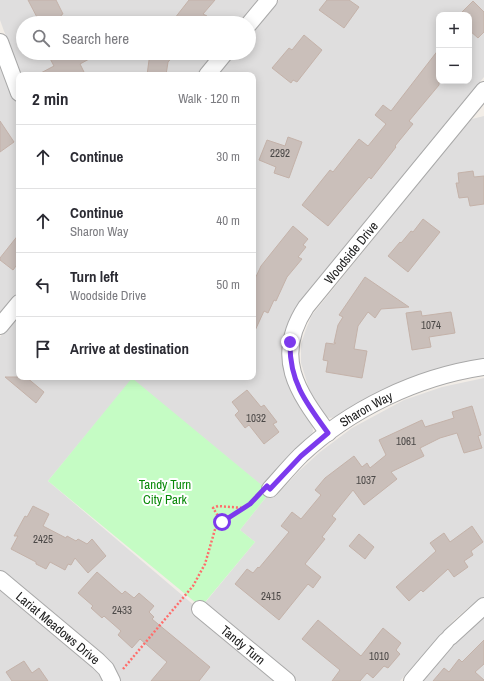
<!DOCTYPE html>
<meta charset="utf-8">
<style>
body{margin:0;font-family:"Archivo Narrow",sans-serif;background:#f7f7f7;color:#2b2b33}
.controls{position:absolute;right:12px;top:12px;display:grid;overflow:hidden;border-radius:8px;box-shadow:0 2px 10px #0003}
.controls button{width:36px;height:36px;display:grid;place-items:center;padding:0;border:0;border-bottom:1px solid #e1e1e2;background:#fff;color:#2b2b33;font:20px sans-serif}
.stop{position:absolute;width:12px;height:12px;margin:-9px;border:3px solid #7c3aed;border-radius:50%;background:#fff}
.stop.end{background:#7c3aed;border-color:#fff;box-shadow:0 1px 4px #0008}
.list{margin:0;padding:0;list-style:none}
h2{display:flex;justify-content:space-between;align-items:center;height:52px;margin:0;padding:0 16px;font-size:17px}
h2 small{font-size:13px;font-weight:400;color:#7c7c81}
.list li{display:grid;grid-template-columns:26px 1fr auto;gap:12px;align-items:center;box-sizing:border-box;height:64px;padding:0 16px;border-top:1px solid #e1e1e2}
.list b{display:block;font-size:15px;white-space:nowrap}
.list p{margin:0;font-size:13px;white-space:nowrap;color:#7c7c81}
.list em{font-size:13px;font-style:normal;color:#7c7c81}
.icon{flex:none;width:22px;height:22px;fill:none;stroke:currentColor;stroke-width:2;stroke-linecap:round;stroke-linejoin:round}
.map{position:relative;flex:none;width:484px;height:681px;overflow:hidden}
.search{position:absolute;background:#fff;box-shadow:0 2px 10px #0003;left:16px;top:16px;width:240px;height:44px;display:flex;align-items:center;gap:10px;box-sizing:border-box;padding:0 14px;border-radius:22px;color:#7c7c81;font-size:15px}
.panel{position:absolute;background:#fff;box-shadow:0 2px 10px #0003;left:16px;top:72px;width:240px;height:308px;border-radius:8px}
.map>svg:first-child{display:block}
.residential{fill:#dfdede;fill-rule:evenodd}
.park{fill:#c5fcc4}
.building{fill:#cabfba;stroke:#c4b2a9}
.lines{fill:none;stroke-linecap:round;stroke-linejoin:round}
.minor-casing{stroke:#a8a8a8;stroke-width:18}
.path{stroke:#ff6d6b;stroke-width:2.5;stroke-dasharray:2 2;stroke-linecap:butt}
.minor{stroke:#fff;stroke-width:16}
.route{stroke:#7c3aed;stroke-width:5}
.labels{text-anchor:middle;stroke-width:4;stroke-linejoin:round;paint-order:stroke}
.number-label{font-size:11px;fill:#4b4847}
.street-label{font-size:13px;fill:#212121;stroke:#fff}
.park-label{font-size:13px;fill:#078807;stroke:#fff}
</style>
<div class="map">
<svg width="484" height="681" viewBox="0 0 484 681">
<rect width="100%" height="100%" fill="#f2ede7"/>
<g class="residential">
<polygon points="0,0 261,0 242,23 23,23 23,53 218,53 199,75 20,75 0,20"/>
<path d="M279,0h205v77l-177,215 -14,22 -4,70 9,20 14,19 1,8 -3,7 -18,16 -30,32 -130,-107 -84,102 235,200h-283v-344l19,-23v63h234v-302h-36l18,-22h14v-17zM439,15h30v66h-30z"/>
<polygon points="0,42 19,93 19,295 0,318"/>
<polygon points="484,116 484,360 337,417 329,418 324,414 309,389 301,363 301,344 306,329 312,315 425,175 472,119"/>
<polygon points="484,378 484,597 469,607 453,621 400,681 297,681 204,604 255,542 240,530 270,492 276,496 298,472 320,452 352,428 404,400 442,387"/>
<polygon points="484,616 484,681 418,681 446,649"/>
</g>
<polygon class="park" points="132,378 270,492 240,530 255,542 201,607 48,481"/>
<g class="building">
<polygon points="28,0 56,0 63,14 61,15 65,23 40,23"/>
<polygon points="189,0 215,0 203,14 207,16 201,23 171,23"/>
<polygon points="327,0 349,0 359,7 344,28 319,10"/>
<polygon points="473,1 484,12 484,32 478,38 469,30 469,15 459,15"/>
<polygon points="304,35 322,50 297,82 293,80 291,83 272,68 289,48 292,50"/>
<polygon points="439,49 439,85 409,121 413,124 395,146 396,147 371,179 369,177 328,226 302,205 330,170 333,172 359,139 368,146 386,124 375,115 383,105 391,111"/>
<polygon points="47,53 100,53 80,64 84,72 78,75 37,75 54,66"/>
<polygon points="150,53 176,53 168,62 166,75 147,75"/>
<polygon points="0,121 14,142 0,152"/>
<polygon points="288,137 302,142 289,178 274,173 276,167 259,160 267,140 285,146"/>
<polygon points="473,171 474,177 484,176 484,204 470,206 468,197 459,198 456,183 459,183 458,173"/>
<polygon points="423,219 440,232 408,272 388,256 400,242 401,243 411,231 413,232"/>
<polygon points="293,226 308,239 303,245 306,247 298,257 302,259 287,277 276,301 274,300 268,313 264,311 253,335 253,283 261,266"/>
<polygon points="19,234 19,262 13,270 0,260 0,258"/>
<polygon points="365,277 409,307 381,309 375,318 368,312 358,326 354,349 367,351 362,378 326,372 328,361 323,360 326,343 334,344 336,343 334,343 338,325 343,317 339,315"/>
<polygon points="421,311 422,316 451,312 455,333 429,337 431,347 412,350 406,313"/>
<polygon points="5,377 26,377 44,392 36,403"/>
<polygon points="247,390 261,407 264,405 277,422 273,424 279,432 264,444 249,425 245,428 235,415 239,411 232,402"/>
<polygon points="472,406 481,435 478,436 482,448 464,453 457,433 440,438 420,448 424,456 391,472 397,479 364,505 353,490 332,516 336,519 322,537 325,539 305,564 321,577 313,588 308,584 279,620 235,584 247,569 253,573 258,567 259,568 289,532 281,526 292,512 301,519 321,495 315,490 325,478 354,456 362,467 367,463 370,468 386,455 379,440 422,420 425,427 454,418 452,412"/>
<polygon points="33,506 49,514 43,526 66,538 67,536 76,541 78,539 87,544 92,539 106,556 88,573 75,558 71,565 68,564 65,570 50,562 46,569 36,564 36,562 11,549 18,536 14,536 25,516 27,517"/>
<polygon points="472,526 483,542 471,551 473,555 464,561 468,567 454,577 448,569 423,592 421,590 409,601 396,587 436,551 430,543 444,533 450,542"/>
<polygon points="359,534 374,547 365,559 349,546"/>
<polygon points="97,572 122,594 125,591 134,598 139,593 154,606 149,612 154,617 152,619 210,667 199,681 151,681 167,662 140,639 132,648 118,635 121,631 104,616 102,618 91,608 93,606 78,593"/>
<polygon points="318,620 361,656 383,628 401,643 396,650 400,654 388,668 384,666 373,678 367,673 360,681 332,681 340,670 302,639"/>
<polygon points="484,640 484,664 475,672 484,680 484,681 433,681 444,668 449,672 459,659 462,662"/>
<polygon points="24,661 32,673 39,668 48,681 12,681 6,672"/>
</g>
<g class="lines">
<g class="minor-casing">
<g id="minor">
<polyline points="249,24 269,0"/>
<polyline points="0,42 19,93"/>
<polyline points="207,75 225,53"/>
<polyline points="0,326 19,303"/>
<path id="s1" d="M328,433c-31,-42 -55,-76 -22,-126l178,-217"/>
<path id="s2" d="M270,489c10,-11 20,-23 31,-34 49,-46 116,-78 183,-88"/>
<path id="s3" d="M0,579l98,82 8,8 6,12"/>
<path id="s4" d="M200,609l87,72"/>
<polyline points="450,637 484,606"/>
<polyline points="412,681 446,641"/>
</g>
</g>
<g class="path">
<polyline points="222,522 213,508 218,506 243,508"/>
<polyline points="123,669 193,586 205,564 216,526 250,504 258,496"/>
</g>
<use href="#minor" class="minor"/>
</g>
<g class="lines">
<path class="route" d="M222,522l28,-18 17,-18 3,3 31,-33 27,-23c-22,-30 -39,-52 -38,-91"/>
</g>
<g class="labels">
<g class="number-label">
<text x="280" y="157">2292</text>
<text x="431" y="329">1074</text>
<text x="256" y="422">1032</text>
<text x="406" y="445">1061</text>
<text x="366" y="484">1037</text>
<text x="43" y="543">2425</text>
<text x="271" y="600">2415</text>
<text x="122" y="614">2433</text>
<text x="379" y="660">1010</text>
</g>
<g class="street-label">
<text dy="5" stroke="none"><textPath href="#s1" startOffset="210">Woodside Drive</textPath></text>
<text dy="5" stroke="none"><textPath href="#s2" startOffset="126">Sharon Way</textPath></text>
<text dy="5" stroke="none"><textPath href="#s3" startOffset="76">Lariat Meadows Drive</textPath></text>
<text dy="5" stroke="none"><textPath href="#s4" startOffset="56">Tandy Turn</textPath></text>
</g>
<g class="park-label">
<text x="165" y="489">Tandy Turn<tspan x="165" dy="15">City Park</tspan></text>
</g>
</g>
</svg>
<div class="controls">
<button>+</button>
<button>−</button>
</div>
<div class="stop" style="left:222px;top:522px"></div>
<div class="stop end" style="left:290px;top:342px"></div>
<div class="search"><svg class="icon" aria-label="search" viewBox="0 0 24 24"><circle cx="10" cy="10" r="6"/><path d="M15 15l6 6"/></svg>Search here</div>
<section class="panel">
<h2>2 min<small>Walk · 120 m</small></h2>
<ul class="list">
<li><svg class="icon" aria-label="ahead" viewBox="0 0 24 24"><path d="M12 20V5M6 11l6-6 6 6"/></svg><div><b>Continue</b></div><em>30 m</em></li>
<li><svg class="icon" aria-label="ahead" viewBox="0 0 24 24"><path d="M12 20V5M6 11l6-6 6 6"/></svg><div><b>Continue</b><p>Sharon Way</p></div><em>40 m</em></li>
<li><svg class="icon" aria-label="left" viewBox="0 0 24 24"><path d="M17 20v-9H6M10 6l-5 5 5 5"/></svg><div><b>Turn left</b><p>Woodside Drive</p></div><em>50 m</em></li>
<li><svg class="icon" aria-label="arrive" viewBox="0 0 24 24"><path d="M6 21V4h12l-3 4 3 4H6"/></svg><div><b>Arrive at destination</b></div></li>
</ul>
</section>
</div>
